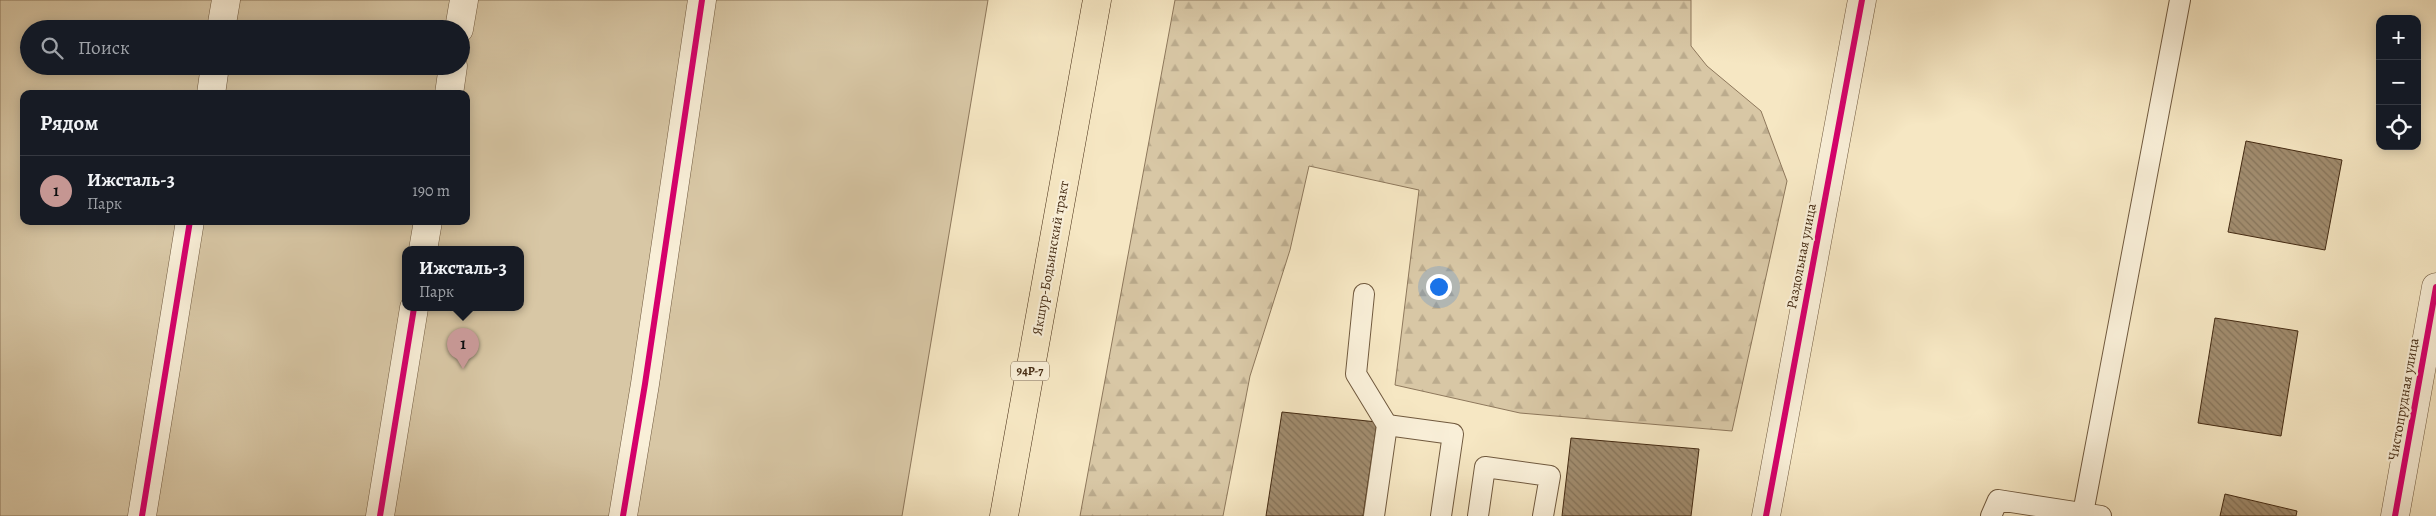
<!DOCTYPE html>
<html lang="ru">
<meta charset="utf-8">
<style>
body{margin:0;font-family:Alegreya,serif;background:#20242c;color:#f1f3f6}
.controls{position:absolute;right:15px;top:15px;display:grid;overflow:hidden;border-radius:10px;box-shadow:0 2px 12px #0003}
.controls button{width:45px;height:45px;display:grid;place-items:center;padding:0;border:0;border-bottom:1px solid #363941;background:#171b24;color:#f1f3f6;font:25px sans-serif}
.you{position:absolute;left:1438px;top:286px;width:18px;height:18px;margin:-12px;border:4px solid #fff;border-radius:50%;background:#1a73e8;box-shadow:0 0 0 8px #1a73e833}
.badge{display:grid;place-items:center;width:32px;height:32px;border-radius:50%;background:#c59692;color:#111;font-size:16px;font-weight:700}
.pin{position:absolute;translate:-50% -41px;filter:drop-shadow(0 1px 2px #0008)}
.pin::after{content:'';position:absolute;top:26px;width:18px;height:15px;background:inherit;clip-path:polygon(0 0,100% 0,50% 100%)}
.popup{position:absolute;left:402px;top:246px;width:122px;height:65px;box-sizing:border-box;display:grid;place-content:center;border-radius:10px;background:#171b24;filter:drop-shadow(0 1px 4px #0005);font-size:16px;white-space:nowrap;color:#9ea1a6}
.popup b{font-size:19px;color:#f1f3f6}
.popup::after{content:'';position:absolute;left:50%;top:100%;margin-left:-10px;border:10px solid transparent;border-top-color:#171b24}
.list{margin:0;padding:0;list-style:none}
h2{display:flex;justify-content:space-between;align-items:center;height:65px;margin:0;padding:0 20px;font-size:21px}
h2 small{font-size:16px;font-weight:400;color:#9ea1a6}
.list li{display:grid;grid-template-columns:32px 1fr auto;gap:15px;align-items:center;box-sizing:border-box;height:70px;padding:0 20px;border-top:1px solid #363941}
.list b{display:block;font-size:19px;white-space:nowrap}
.list p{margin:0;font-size:16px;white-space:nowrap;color:#9ea1a6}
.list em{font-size:16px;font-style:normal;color:#9ea1a6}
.icon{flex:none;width:28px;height:28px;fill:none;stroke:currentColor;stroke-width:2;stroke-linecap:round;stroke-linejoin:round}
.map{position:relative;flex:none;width:2436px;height:516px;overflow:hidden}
.search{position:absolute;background:#171b24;box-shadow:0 2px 12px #0003;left:20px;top:20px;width:450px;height:55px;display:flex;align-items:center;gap:12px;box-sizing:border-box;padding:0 18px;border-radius:28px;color:#9ea1a6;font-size:19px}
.panel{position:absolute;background:#171b24;box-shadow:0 2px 12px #0003;left:20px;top:90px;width:450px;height:135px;border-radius:10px}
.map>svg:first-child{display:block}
.forest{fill:url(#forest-firs);stroke:#8e785c}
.garden{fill:#d8c7a5;stroke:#8e785c;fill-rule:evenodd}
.building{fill:url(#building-back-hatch);stroke:#442a12}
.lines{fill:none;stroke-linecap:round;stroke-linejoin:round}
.lane-casing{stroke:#70593e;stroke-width:22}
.street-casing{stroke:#70593e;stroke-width:29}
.primary-casing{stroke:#442a12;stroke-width:29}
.lane{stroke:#f9efd8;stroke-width:20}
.street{stroke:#f9efd8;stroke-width:28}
.primary{stroke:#f6e7c3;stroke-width:28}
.cycleway-casing{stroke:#f9efd8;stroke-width:9}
.cycleway{stroke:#d6006c;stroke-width:6}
.labels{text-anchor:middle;stroke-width:4.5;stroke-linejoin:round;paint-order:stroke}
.shield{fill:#f9efd8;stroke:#7a654d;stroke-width:1}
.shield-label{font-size:12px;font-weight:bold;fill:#442a12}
.street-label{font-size:14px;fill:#442a12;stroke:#f9efd8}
</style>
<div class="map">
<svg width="2436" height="516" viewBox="0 0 2436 516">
<defs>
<pattern id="forest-firs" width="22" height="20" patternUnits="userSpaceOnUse" patternTransform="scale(1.25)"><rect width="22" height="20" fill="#d8c7a5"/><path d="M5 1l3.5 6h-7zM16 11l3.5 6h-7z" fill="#bbab8d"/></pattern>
<pattern id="building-back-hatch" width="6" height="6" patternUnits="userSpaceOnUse" patternTransform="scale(1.25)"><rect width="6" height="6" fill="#a18c6e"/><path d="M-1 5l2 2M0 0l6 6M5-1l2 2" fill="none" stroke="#857359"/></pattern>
</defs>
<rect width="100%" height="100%" fill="#f6e7c3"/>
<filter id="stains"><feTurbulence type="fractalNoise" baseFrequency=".004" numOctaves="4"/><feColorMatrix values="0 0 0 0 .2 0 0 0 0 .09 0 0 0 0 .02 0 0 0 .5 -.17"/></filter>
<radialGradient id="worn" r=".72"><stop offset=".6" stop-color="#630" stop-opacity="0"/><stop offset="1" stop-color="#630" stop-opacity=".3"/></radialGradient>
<polygon class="forest" points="1175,0 1691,0 1691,46 1707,66 1761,111 1787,181 1732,431 1520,413 1395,385 1419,190 1309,166 1290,250 1250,376 1223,516 1080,516"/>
<path class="garden" d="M0,0h988l-86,516h-902zM29,29h432v37h-432zM24,94h442v127h-442zM406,250h114v58h-114z"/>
<g class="building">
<polygon points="2246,141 2342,160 2325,250 2228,232"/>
<polygon points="2215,318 2298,331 2281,436 2198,423"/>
<polygon points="1282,412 1377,422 1363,516 1266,516"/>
<polygon points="1571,438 1699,449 1691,516 1562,516"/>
<polygon points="2225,494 2297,511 2296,516 2220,516"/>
</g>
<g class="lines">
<g class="lane-casing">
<g id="lane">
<polyline points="1364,294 1356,374 1387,425 1374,516"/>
<polyline points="1387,425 1453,434 1441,516"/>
<polyline points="2083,513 2180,0"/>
<polyline points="1478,516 1485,467 1550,476 1543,516"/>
<polyline points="1991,516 1998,500 2101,516"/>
</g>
</g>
<g class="street-casing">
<g id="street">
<polyline points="221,29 226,0"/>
<polyline points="459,29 464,0"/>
<polyline points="211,94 215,66"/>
<polyline points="449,94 453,66"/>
<polyline points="423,250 428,221"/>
<polyline points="142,516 190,221"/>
<polyline points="380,516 414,308"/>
<polyline points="623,516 645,384 702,0"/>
<polyline points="1766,516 1862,0"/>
<polyline points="2395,516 2436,287"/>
</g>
</g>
<g class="primary-casing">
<polyline id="primary" points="1004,516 1097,0"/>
</g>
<use href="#lane" class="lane"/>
<use href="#street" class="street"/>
<use href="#primary" class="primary"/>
<g class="cycleway-casing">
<g id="cycleway">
<polyline points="142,516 190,221"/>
<polyline points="380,516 414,308"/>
<polyline points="623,516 645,384 702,0"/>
<polyline points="1766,516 1862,0"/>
<polyline points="2395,516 2436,287"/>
</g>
</g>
<use href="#cycleway" class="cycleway"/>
</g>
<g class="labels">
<rect class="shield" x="1011" y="361.5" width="38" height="19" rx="4"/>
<g class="shield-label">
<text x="1030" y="375">94Р-7</text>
</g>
<g class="street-label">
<text transform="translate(1801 256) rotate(-79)" y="5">Раздольная улица</text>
<text transform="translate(1050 258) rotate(-80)" y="5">Якшур-Бодьинский тракт</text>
<text transform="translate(2403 399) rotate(-80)" y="5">Чистопрудная улица</text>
</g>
</g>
<rect width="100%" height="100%" filter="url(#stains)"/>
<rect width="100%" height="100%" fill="url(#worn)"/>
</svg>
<div class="controls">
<button>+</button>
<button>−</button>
<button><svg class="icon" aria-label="locate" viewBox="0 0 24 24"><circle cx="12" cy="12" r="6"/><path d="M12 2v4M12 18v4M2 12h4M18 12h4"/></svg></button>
</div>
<div class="you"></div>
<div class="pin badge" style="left:463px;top:369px">1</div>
<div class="popup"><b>Ижсталь-3</b>Парк</div>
<div class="search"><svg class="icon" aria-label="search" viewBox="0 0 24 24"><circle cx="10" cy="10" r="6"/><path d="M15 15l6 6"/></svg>Поиск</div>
<section class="panel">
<h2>Рядом<small></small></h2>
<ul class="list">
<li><span class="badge">1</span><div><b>Ижсталь-3</b><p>Парк</p></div><em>190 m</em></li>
</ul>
</section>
</div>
